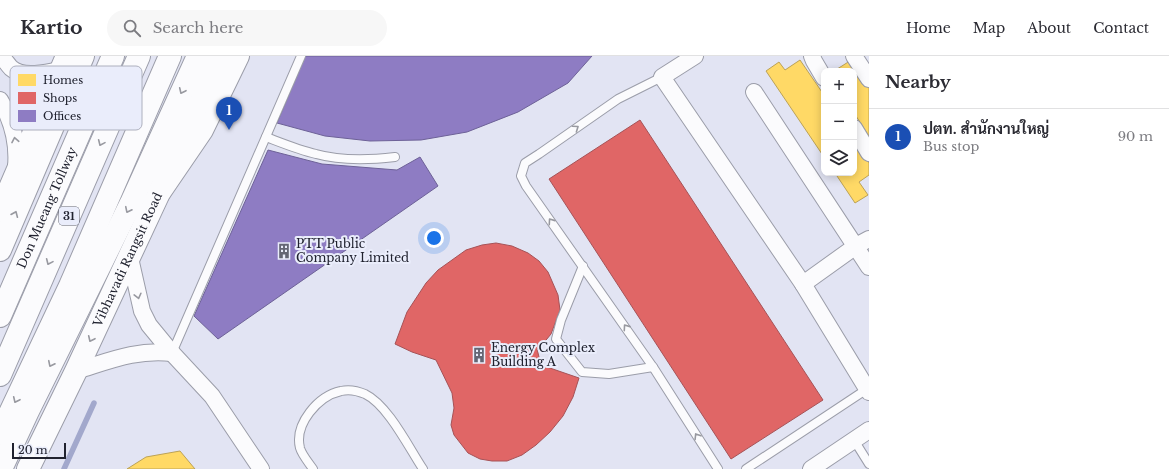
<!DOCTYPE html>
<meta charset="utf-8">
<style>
body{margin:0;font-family:"Libre Baskerville",Sarabun,serif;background:#f7f7f7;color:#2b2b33}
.controls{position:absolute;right:12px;top:12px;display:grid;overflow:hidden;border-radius:8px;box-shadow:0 2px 10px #0003}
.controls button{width:36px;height:36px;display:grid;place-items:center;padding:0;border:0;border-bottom:1px solid #e1e1e2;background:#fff;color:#2b2b33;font:20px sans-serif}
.scale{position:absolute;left:12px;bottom:10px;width:54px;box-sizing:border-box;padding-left:4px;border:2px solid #20222f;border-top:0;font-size:11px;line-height:14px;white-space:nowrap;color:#20222f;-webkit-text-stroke:3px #eaedfb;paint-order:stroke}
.you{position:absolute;left:434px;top:182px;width:14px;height:14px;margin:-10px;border:3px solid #fff;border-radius:50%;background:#1a73e8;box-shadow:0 0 0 6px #1a73e833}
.badge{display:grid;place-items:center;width:26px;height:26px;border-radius:50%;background:#0f766e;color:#fff;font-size:13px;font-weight:700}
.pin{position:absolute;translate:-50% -33px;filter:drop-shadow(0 1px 2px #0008)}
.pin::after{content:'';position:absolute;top:21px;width:14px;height:12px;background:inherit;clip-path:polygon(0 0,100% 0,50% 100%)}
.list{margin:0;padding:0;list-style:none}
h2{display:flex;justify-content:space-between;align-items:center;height:52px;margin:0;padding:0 16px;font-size:17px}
h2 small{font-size:13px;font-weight:400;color:#7c7c81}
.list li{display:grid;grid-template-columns:26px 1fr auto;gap:12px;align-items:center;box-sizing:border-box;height:56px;padding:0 16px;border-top:1px solid #e1e1e2}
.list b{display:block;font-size:15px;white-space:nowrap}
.list p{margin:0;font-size:13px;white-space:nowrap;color:#7c7c81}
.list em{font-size:13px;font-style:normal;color:#7c7c81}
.icon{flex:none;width:22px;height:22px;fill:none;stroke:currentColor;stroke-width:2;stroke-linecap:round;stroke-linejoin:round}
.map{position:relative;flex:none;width:869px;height:413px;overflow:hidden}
header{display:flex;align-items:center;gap:24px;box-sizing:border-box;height:56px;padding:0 20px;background:#fff;border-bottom:1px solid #e1e1e2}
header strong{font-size:19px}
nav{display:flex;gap:22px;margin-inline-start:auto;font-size:14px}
.search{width:280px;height:36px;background:#f7f7f7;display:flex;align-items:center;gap:10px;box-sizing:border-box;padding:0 14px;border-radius:22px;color:#7c7c81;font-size:15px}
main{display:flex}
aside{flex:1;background:#fff}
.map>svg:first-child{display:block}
.homes{fill:#ffd966;stroke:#bca256}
.shops{fill:#e06666;stroke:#a65256}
.offices{fill:#8e7cc3;stroke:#6d6197}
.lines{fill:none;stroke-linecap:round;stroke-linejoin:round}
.stream{stroke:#a2a8cc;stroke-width:5.5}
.lane-casing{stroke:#9b9da9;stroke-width:10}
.street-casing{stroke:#9b9da9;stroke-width:18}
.secondary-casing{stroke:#9b9da9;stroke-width:24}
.highway-casing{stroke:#9b9da9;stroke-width:24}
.lane{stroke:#fbfbfd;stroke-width:8}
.street{stroke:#fbfbfd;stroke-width:16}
.secondary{stroke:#fbfbfd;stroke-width:22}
.highway{stroke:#fbfbfd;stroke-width:22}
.oneway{stroke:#9899a0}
.labels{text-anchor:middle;stroke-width:4;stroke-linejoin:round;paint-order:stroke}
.shield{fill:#eaedfb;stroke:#5d5f6c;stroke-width:1}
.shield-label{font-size:11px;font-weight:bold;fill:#20222f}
.street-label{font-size:12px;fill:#20222f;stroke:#eaedfb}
.poi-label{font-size:12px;fill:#20222f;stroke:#eaedfb;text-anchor:start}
.key{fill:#eaedfb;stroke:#adb0be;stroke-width:1}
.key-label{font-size:11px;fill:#20222f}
</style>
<header>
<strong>Kartio</strong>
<div class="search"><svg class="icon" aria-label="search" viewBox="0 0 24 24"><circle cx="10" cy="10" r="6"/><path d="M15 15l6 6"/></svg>Search here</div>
<nav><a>Home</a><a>Map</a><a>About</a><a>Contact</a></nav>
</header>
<main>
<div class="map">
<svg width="869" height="413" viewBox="0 0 869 413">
<rect width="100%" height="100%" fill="#e2e4f3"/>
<g class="homes">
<polygon points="853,3 869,27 869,80 854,57 854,15 834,15"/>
<polygon points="800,4 824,39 824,101 766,15 779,6 785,14"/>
<polygon points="854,84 869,107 869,119 859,126 868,139 855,147 835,117 854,117"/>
<polygon points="180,395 195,413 127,413 146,401"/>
</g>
<g class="shops">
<polygon points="640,64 823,344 731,403 549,123"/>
<polygon points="496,187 512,190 528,197 539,205 548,216 558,239 560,254 551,278 542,289 537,293 539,301 544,310 579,322 573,341 563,360 550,376 536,389 522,399 507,405 492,405 480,403 468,397 454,379 451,369 454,352 452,337 436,304 412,296 395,288 407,256 426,227 438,214 466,194 482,189"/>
</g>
<g class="offices">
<polygon points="305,0 592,0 568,27 518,56 467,76 421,84 370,85 325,80 277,67"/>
<polygon points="268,94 322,108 397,114 420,101 438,130 218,283 194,260"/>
</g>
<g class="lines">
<polyline class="stream" points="64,413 94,347"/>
<g class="lane-casing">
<g id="lane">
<polyline points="662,21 618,43 539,98 525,107 521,120 526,130 653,311 718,413"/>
<path d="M266,81c16,6 33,13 50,17 25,7 53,6 79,3"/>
<polyline points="583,210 561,264 556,283 582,316 609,318 653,311"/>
<polyline points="172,297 301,0"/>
<polyline points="854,384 869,408"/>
<path d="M313,413c-4,-6 -11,-14 -13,-21 -6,-24 18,-52 41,-57 8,-2 17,0 24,3 23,11 44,54 58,75"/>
<polyline points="746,413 867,333"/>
</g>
</g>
<g class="street-casing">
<g id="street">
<path d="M1,0c4,4 7,9 10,12 12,11 36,4 50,2"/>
<polyline points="695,0 662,21 803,228 869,336"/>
<polyline points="812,0 814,5 824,22"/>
<polyline points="854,0 869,23"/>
<polyline points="754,36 869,211"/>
<path d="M0,44c12,20 18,44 16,67"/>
<polyline points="854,72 869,97"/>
<polyline points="130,202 142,255 149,269 172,297 212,340 261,413"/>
<polyline points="803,228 856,190 869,183"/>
<path d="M76,315c33,-10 60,-22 96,-18"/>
<polyline points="811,413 869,374"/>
</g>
</g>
<g class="secondary-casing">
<g id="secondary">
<polyline points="0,155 67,0"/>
<path id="s1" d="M28,413l48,-98 83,-178 43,-63 36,-74"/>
</g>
</g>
<g class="highway-casing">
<g id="highway">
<polyline points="159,137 218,0"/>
<polyline points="0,194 83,0"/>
<path id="s2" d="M0,260l113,-260"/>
<polyline points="0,319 139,0"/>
<polyline points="0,378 70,230 170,0"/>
<polyline points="1,413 28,355 131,147 198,0"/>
</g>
</g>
<use href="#lane" class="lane"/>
<use href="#street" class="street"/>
<use href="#secondary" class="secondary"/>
<use href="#highway" class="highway"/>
</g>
<defs><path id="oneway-chevron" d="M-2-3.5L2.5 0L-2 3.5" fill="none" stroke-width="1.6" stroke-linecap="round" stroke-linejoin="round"/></defs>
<g class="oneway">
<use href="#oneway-chevron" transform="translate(182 35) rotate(115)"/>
<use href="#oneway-chevron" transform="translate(576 72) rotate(-35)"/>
<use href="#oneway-chevron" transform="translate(15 84) rotate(-101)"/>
<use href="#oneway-chevron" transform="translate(101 87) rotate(114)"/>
<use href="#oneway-chevron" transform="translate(128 154) rotate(116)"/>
<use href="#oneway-chevron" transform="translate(15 158) rotate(-67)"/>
<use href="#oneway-chevron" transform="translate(551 165) rotate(-125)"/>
<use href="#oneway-chevron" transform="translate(49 206) rotate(114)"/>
<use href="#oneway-chevron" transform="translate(138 240) rotate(76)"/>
<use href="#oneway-chevron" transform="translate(626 271) rotate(-125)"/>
<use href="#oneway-chevron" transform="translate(91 283) rotate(115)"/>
<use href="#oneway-chevron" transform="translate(51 308) rotate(116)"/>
<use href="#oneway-chevron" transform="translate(16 344) rotate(115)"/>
<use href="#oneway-chevron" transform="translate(697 380) rotate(-122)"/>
</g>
<defs>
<g id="building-bare" transform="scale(1.2)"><path d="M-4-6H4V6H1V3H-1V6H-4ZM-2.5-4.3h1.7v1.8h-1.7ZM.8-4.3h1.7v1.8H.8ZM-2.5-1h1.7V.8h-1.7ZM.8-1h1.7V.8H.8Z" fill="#646674" stroke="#eaedfb" stroke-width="2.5" paint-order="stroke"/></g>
</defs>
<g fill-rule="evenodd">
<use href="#building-bare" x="284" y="195"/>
<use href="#building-bare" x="479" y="299"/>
</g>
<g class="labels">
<rect class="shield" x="59" y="151" width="20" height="18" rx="3"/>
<g class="shield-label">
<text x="69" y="164">31</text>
</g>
<g class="street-label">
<text dy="4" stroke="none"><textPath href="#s2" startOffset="118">Don Mueang Tollway</textPath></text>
<text dy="4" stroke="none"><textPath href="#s1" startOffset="232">Vibhavadi Rangsit Road</textPath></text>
</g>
<g class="poi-label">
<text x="296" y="192">PTT Public<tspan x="296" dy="14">Company Limited</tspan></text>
<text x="491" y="296">Energy Complex<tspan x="491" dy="14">Building A</tspan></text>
</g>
</g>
<rect x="10" y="10" width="132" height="64" rx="6" class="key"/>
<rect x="18" y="18" width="18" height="12" fill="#ffd966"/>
<rect x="18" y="36" width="18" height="12" fill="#e06666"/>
<rect x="18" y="54" width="18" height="12" fill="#8e7cc3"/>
<g class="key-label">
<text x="43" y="28">Homes</text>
<text x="43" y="46">Shops</text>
<text x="43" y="64">Offices</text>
</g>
</svg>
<div class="controls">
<button>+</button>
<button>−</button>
<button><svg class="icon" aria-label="layers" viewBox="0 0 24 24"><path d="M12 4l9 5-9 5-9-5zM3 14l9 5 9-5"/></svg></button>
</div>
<div class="scale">20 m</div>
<div class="you"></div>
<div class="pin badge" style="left:229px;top:74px;background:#1a4fb4">1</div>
</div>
<aside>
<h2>Nearby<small></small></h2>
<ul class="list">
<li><span class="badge" style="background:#1a4fb4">1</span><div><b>ปตท. สำนักงานใหญ่</b><p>Bus stop</p></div><em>90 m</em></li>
</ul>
</aside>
</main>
